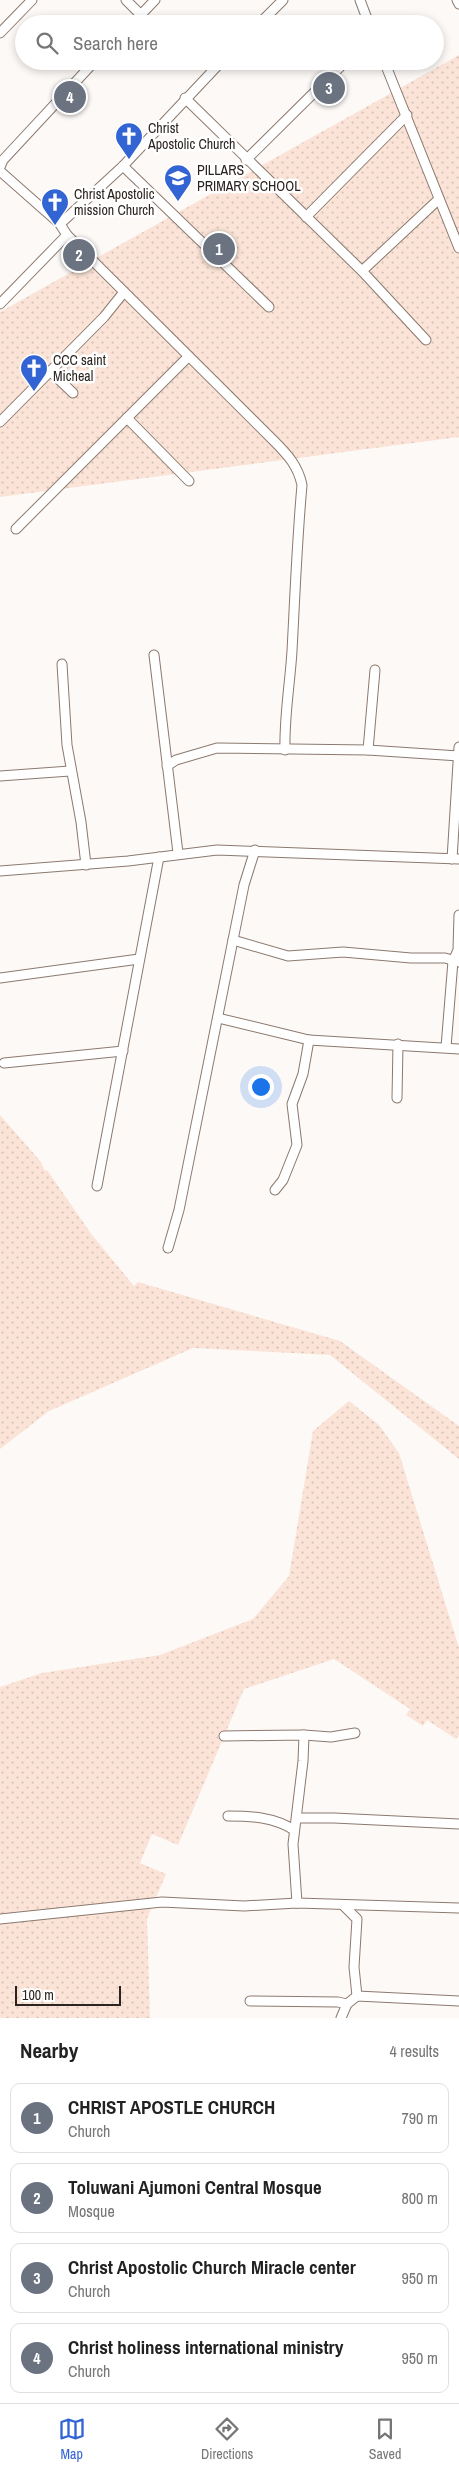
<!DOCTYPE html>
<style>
body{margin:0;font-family:"Archivo Narrow",sans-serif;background:#f2f2f2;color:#222}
.scale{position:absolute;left:15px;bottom:12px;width:106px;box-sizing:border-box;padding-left:5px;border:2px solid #2b231f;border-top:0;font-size:14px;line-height:18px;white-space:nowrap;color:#2b231f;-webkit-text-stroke:4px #fff;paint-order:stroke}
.you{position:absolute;left:260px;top:1086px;width:18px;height:18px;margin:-12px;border:4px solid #fff;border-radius:50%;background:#1a73e8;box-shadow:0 0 0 8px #1a73e833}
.badge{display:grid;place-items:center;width:32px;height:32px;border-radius:50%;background:#3264d3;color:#fff;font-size:16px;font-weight:700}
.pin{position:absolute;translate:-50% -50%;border:2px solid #fff;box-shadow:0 1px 5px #0006}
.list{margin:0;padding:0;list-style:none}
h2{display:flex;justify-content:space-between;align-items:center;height:65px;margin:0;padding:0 20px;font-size:21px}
h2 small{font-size:16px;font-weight:400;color:#767676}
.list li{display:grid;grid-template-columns:32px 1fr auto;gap:15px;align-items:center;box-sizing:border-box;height:70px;margin:0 10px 10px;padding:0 10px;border:1px solid #e0e0e0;border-radius:10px}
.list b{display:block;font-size:19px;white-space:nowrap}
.list p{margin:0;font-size:16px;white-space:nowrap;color:#767676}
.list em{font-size:16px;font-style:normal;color:#767676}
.icon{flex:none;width:28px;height:28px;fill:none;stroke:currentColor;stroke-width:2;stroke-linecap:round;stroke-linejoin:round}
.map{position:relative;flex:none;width:459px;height:2018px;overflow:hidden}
.search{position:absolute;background:#fff;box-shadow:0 2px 8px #0003;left:15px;right:15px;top:15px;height:55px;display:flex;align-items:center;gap:12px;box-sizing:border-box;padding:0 18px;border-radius:28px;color:#767676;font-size:19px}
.sheet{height:385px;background:#fff}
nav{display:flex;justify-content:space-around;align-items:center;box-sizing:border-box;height:70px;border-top:1px solid #e0e0e0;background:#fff;font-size:14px;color:#767676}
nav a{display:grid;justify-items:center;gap:2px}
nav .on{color:#3264d3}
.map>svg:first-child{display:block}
.grass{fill:url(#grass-dots)}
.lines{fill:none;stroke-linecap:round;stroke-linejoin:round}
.minor-casing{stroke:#8b796e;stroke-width:11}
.minor{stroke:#fff;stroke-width:9}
.labels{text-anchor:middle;stroke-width:5;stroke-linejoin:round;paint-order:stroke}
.poi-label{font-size:14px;fill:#2b231f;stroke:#fff;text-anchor:start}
</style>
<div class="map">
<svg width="459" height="2018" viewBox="0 0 459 2018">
<defs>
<pattern id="grass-dots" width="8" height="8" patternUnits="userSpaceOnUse" patternTransform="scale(1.25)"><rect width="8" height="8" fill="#fbe4d7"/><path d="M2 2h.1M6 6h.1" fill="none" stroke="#d7c3b8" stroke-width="1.8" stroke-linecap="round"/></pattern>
</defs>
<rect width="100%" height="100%" fill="#fdf9f7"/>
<g class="grass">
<polygon points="459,55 459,437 0,497 0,312"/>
<polygon points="0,1115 41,1162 45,1171 47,1170 92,1235 134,1286 138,1282 340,1341 459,1426 459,1459 330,1355 193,1348 49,1411 0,1449"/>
<polygon points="349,1401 379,1425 399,1453 459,1648 459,1735 456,1739 427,1720 423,1726 406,1715 410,1709 334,1659 244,1689 178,1845 152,1834 140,1863 166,1874 147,1919 150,2018 0,2018 0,1687 42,1673 160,1655 253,1619 289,1576 313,1431"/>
</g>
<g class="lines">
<g class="minor-casing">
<g id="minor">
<polyline points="126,0 141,15"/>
<polyline points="360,0 369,24"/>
<polyline points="457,0 459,4"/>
<polyline points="132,24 155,0"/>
<polyline points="259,24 283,0"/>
<polyline points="0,33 32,0"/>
<polyline points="384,61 459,248"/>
<polyline points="185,98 362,271 426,340"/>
<polyline points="246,160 346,61"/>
<polyline points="123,166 269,307"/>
<polyline points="0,167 3,160 95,61"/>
<path d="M0,171l60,53 7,11 207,206c14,14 24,25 28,44 -5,55 -7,110 -10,166 -2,33 -8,66 -7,99"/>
<polyline points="306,217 407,115"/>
<polyline points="60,224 123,166 222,61"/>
<polyline points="362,271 439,199"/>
<polyline points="0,304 67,235"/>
<polyline points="50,371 73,393"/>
<polyline points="127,418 189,481"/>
<polyline points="0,422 104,317 124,292"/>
<polyline points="16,529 188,357"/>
<polyline points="154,655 178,853"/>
<polyline points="62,664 67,745 81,822 86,865"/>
<polyline points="368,750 375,670"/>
<polyline points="167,766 176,760 217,748 368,750 459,756"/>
<polyline points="0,776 70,771"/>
<polyline points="452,859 459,747"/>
<polyline points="0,871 128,861 217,850 459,859"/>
<polyline points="233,940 288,956 343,952 411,958 445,958 459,962"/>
<polyline points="0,978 139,959"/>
<polyline points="218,1018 309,1040 459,1049"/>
<polyline points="446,1047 453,961 458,950 459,915"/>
<polyline points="4,1063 123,1051"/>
<polyline points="397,1098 398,1044"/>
<polyline points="97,1186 159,857"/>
<polyline points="275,1190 283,1180 297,1145 292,1104 303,1074 309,1040"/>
<polyline points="168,1248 179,1210 244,885 255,850"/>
<polyline points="304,1735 331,1737 355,1733"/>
<polyline points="224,1736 304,1735 303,1761 293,1844 297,1903"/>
<path d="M228,1816c23,0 46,1 66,14"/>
<polyline points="297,1818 334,1818 459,1824"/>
<polyline points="343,1905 357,1919 354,1967 357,1996"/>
<polyline points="0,1919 162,1902 244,1906 297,1903 459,1908"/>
<polyline points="250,2001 338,2002 347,2004"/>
<polyline points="341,2018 347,2004 357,1996 459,2001"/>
</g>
</g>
<use href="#minor" class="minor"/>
</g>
<defs>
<g id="church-pin" transform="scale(1.4375)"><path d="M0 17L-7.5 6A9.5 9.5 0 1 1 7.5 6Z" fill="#3264d3" stroke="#fff"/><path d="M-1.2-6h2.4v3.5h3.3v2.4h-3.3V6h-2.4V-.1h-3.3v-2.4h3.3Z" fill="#fff"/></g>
<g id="school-pin" transform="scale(1.4375)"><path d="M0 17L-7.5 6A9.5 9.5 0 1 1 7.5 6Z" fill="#3264d3" stroke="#fff"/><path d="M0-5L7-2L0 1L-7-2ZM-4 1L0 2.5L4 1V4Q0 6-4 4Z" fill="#fff"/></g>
</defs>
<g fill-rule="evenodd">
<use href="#church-pin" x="129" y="136"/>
<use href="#school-pin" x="178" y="178"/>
<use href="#church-pin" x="55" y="202"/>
<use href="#church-pin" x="34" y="368"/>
</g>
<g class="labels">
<g class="poi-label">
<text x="148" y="133">Christ<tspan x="148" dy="16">Apostolic Church</tspan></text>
<text x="197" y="175">PILLARS<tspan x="197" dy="16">PRIMARY SCHOOL</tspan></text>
<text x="74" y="199">Christ Apostolic<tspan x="74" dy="16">mission Church</tspan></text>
<text x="53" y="365">CCC saint<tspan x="53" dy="16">Micheal</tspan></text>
</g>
</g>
</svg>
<div class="scale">100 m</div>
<div class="you"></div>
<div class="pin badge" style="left:219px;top:249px;background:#6b7280">1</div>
<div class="pin badge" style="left:79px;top:255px;background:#6b7280">2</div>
<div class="pin badge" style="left:329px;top:88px;background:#6b7280">3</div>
<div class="pin badge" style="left:70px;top:97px;background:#6b7280">4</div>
<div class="search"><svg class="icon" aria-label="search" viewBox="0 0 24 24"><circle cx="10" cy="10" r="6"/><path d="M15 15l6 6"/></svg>Search here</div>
</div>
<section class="sheet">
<h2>Nearby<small>4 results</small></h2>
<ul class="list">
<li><span class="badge" style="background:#6b7280">1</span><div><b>CHRIST APOSTLE CHURCH</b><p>Church</p></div><em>790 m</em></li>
<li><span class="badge" style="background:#6b7280">2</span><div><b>Toluwani Ajumoni Central Mosque</b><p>Mosque</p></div><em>800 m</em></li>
<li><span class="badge" style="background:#6b7280">3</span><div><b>Christ Apostolic Church Miracle center</b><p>Church</p></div><em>950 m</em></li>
<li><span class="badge" style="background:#6b7280">4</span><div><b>Christ holiness international ministry</b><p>Church</p></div><em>950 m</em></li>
</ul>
</section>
<nav>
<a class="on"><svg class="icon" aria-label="map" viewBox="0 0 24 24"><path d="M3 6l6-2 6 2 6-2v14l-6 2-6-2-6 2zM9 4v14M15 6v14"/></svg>Map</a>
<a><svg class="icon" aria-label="directions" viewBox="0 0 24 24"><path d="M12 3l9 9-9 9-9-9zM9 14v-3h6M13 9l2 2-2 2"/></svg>Directions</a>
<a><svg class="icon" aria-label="saved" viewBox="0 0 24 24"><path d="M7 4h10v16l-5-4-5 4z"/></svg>Saved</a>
</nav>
